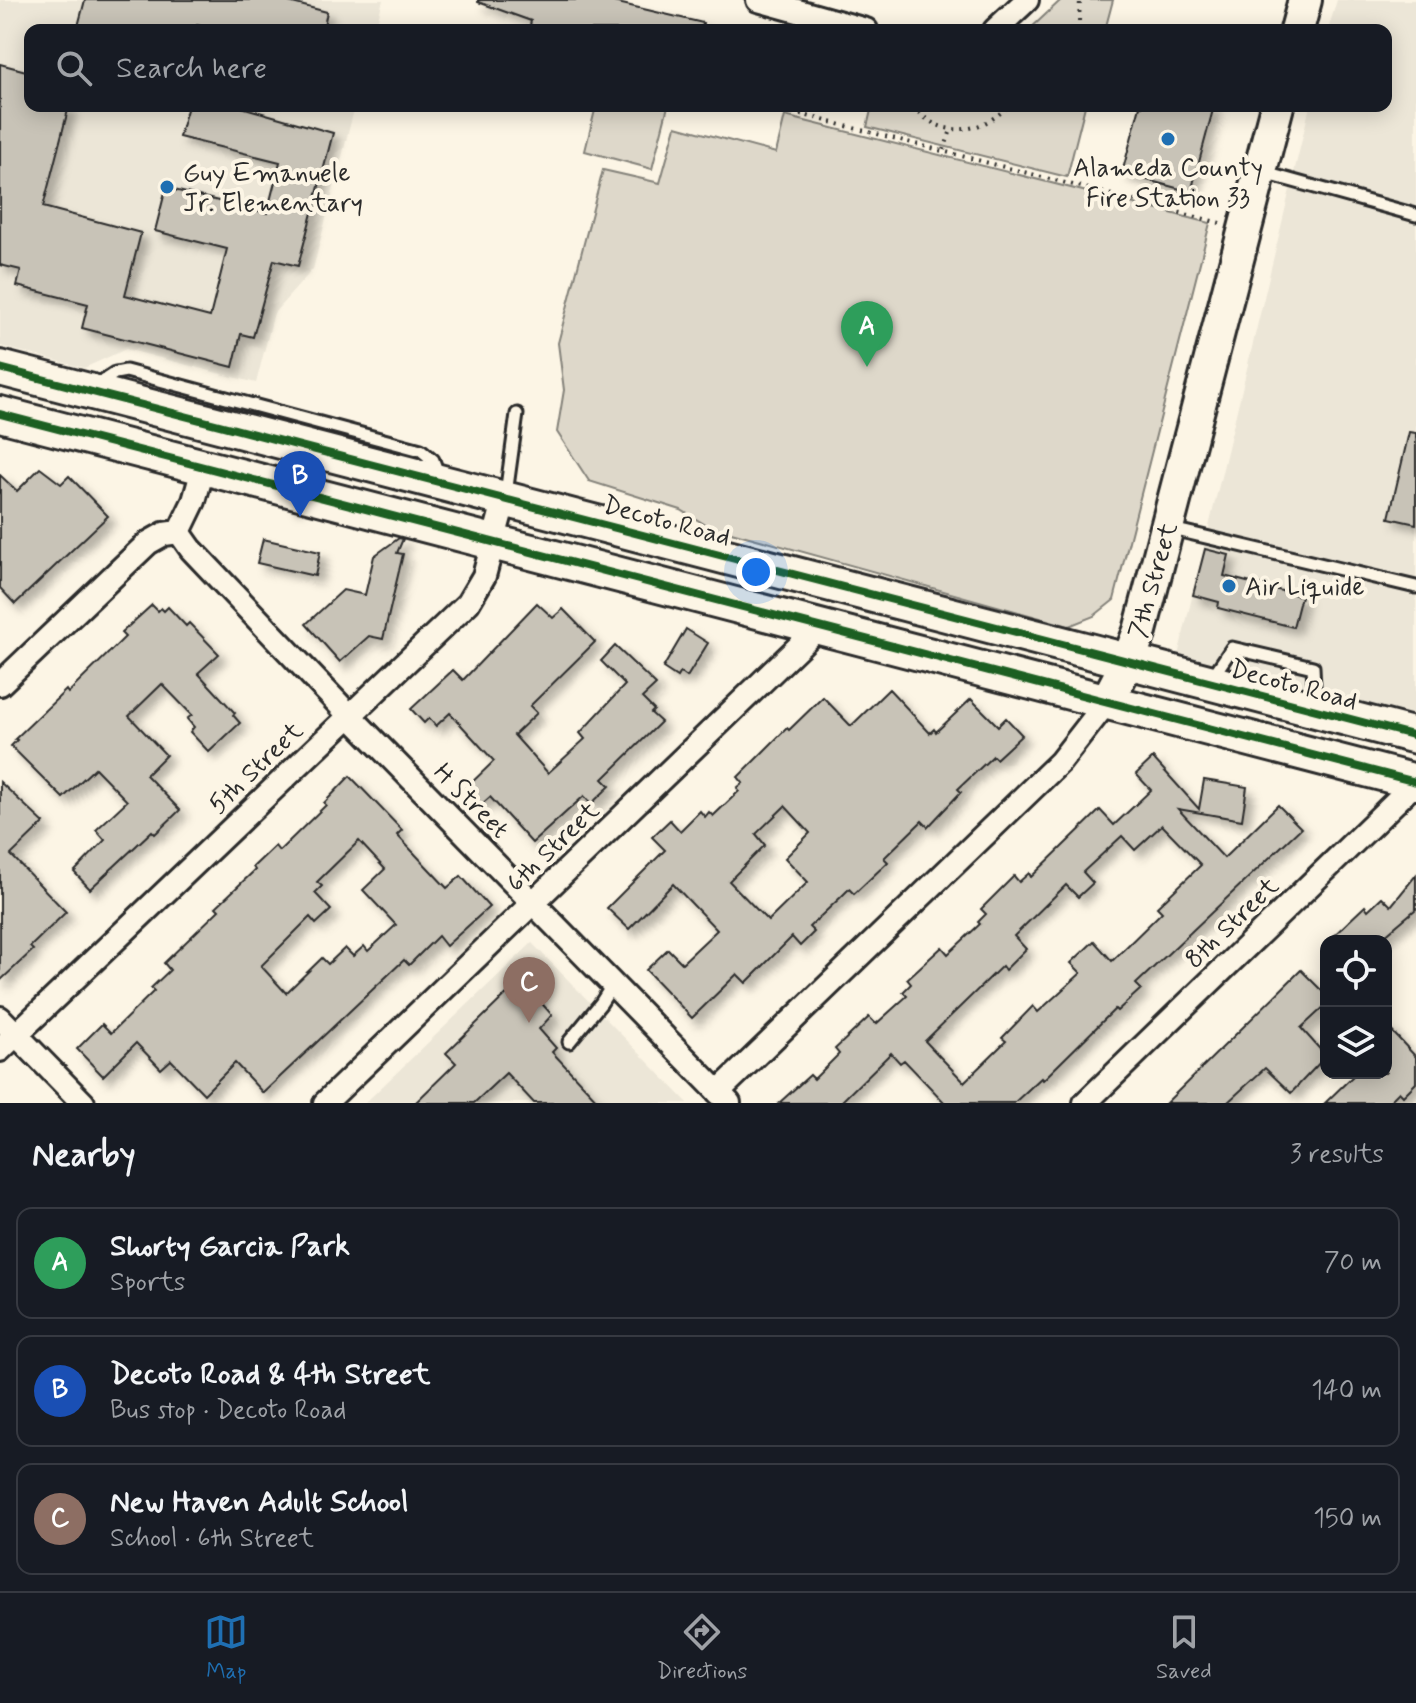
<!DOCTYPE html>
<meta charset="utf-8">
<style>
body{margin:0;font-family:Mynerve,sans-serif;background:#242831;color:#f1f3f6}
.controls{position:absolute;right:24px;bottom:24px;display:grid;overflow:hidden;border-radius:16px;box-shadow:0 4px 20px #0003}
.controls button{width:72px;height:72px;display:grid;place-items:center;padding:0;border:0;border-bottom:2px solid #363941;background:#171b24;color:#f1f3f6;font:40px sans-serif}
.you{position:absolute;left:756px;top:572px;width:28px;height:28px;margin:-20px;border:6px solid #fff;border-radius:50%;background:#1a73e8;box-shadow:0 0 0 12px #1a73e833}
.badge{display:grid;place-items:center;width:52px;height:52px;border-radius:50%;background:#1f6fb2;color:#fff;font-size:26px;font-weight:700}
.pin{position:absolute;translate:-50% -66px;filter:drop-shadow(0 2px 4px #0008)}
.pin::after{content:'';position:absolute;top:42px;width:28px;height:24px;background:inherit;clip-path:polygon(0 0,100% 0,50% 100%)}
.list{margin:0;padding:0;list-style:none}
h2{display:flex;justify-content:space-between;align-items:center;height:104px;margin:0;padding:0 32px;font-size:34px}
h2 small{font-size:26px;font-weight:400;color:#9ea1a6}
.list li{display:grid;grid-template-columns:52px 1fr auto;gap:24px;align-items:center;box-sizing:border-box;height:112px;margin:0 16px 16px;padding:0 16px;border:2px solid #363941;border-radius:16px}
.list b{display:block;font-size:30px;white-space:nowrap}
.list p{margin:0;font-size:26px;white-space:nowrap;color:#9ea1a6}
.list em{font-size:26px;font-style:normal;color:#9ea1a6}
.icon{flex:none;width:44px;height:44px;fill:none;stroke:currentColor;stroke-width:2;stroke-linecap:round;stroke-linejoin:round}
.map{position:relative;flex:none;width:1416px;height:1103px;overflow:hidden}
.search{position:absolute;background:#171b24;box-shadow:0 4px 20px #0003;left:24px;right:24px;top:24px;height:88px;display:flex;align-items:center;gap:20px;box-sizing:border-box;padding:0 28px;border-radius:16px;color:#9ea1a6;font-size:30px}
.sheet{height:488px;background:#171b24}
nav{display:flex;justify-content:space-around;align-items:center;box-sizing:border-box;height:112px;border-top:2px solid #363941;background:#171b24;font-size:22px;color:#9ea1a6}
nav a{display:grid;justify-items:center;gap:4px}
nav .on{color:#1f6fb2}
.map>svg:first-child{display:block}
.built{fill:#ece6d7}
.green{fill:#ded8ca;stroke:#84827a;stroke-width:2}
.building{fill:#c8c3b7;stroke:#2b2b2b;stroke-width:2;fill-rule:evenodd;filter:url(#shadow)}
.lines{fill:none;stroke-linecap:round;stroke-linejoin:round}
.lane-casing{stroke:#2b2b2b;stroke-width:17}
.street-casing{stroke:#2b2b2b;stroke-width:28}
.secondary-casing{stroke:#2b2b2b;stroke-width:38}
.primary-casing{stroke:#2b2b2b;stroke-width:40}
.path{stroke:#2b2b2b;stroke-width:4;stroke-dasharray:2 6;stroke-linecap:butt}
.lane{stroke:#fcf5e5;stroke-width:11}
.street{stroke:#fcf5e5;stroke-width:22}
.secondary{stroke:#fcf5e5;stroke-width:32}
.primary{stroke:#fcf5e5;stroke-width:34}
.cycleway-casing{stroke:#fcf5e5;stroke-width:13}
.cycleway{stroke:#1b5e20;stroke-width:8}
.poi-dot{fill:#1f6fb2;stroke:#fcf5e5;stroke-width:3}
.labels{text-anchor:middle;stroke-width:8;stroke-linejoin:round;paint-order:stroke}
.poi-label{font-size:26px;fill:#2b2b2b;stroke:#fcf5e5;text-anchor:start}
.street-label{font-size:26px;fill:#2b2b2b;stroke:#fcf5e5}
</style>
<div class="map">
<svg width="1416" height="1103" viewBox="0 0 1416 1103">
<defs>
<filter id="shadow"><feDropShadow dx="7" dy="7" stdDeviation="4" flood-color="#0004"/></filter>
</defs>
<rect width="100%" height="100%" fill="#fcf5e5"/>
<filter id="ink" filterUnits="userSpaceOnUse"><feTurbulence type="fractalNoise" baseFrequency=".0125" numOctaves="2"/><feDisplacementMap in="SourceGraphic" scale="16" xChannelSelector="R" yChannelSelector="G"/><feConvolveMatrix kernelMatrix="1 2 1 2 8 2 1 2 1" color-interpolation-filters="sRGB"/></filter>
<g filter="url(#ink)">
<g class="built">
<polygon points="0,0 383,0 375,30 30,30 30,106 355,106 313,269 274,313 256,383 126,349 84,368 0,346"/>
<polygon points="1337,0 1416,0 1416,727 1176,664 1310,106 1386,106 1386,30 1328,30"/>
<polygon points="532,943 688,1103 365,1103"/>
</g>
<g class="green">
<polygon points="1061,0 1113,0 1105,30 1029,30"/>
<polygon points="596,106 668,106 652,169 585,151"/>
<polygon points="872,106 1085,106 1067,177 867,127"/>
<polygon points="785,116 1210,223 1114,600 1094,616 1069,626 706,525 681,510 589,481 557,432 564,390 558,343 603,170 660,183 676,126 776,153"/>
</g>
<g class="building">
<polygon points="85,0 281,0 327,12 323,30 216,30 197,25 196,30 77,30"/>
<polygon points="478,0 605,0 703,23 702,30 545,30 530,25 531,21 478,2"/>
<polygon points="0,64 30,72 30,106 69,106 43,207 141,233 125,295 210,317 227,249 155,231 166,188 267,213 280,162 179,137 188,106 238,106 333,133 298,266 274,260 253,337 241,334 233,367 82,328 88,304 17,286 21,270 0,265"/>
<polygon points="1140,106 1214,106 1191,192 1122,173"/>
<polygon points="1409,432 1416,433 1416,524 1389,518"/>
<polygon points="40,468 61,484 69,476 108,516 15,604 0,588 0,475 17,491"/>
<polygon points="399,538 403,539 397,553 403,554 383,639 369,636 340,662 306,624 343,590 365,595 374,556"/>
<polygon points="263,539 320,552 315,576 257,563"/>
<polygon points="1205,549 1229,555 1224,576 1301,596 1293,627 1218,608 1219,602 1193,595"/>
<polygon points="537,603 553,618 563,609 595,642 530,706 537,713 514,735 548,773 585,739 580,733 625,685 601,661 615,646 656,685 642,698 654,710 651,713 661,722 603,779 610,786 591,804 584,796 532,843 490,797 481,805 465,789 494,761 450,713 436,726 429,718 424,723 411,709 453,670 463,680"/>
<polygon points="152,605 158,611 161,608 164,611 168,607 186,626 189,623 219,654 198,673 235,713 233,715 240,723 209,752 190,732 194,727 187,719 192,715 162,684 129,716 166,755 146,775 180,810 155,834 152,831 90,889 74,872 105,840 96,830 127,801 95,768 63,798 11,746 17,740 15,739 66,690 68,693 125,637 121,633"/>
<polygon points="686,629 708,643 687,677 680,672 677,677 663,668"/>
<path d="M889,689l41,44 4,-4 2,3 35,-33 27,27 8,-8 16,17 -26,24 -3,-3 -35,33 3,3 -33,35 -6,-6 -38,37 4,4 -34,32 -5,-5 -8,8 -32,30 5,5 -14,14 -8,-9 -46,46 -9,-9 -45,44 -46,-48 22,-21 14,14 35,-33 -44,-46 -44,45 -22,-21 58,-58 -13,-13 18,-17 10,11 20,-20 5,6 4,-5 4,4 26,-25 -2,-3 6,-5 -5,-6 49,-49 2,2 34,-33 28,29zM785,806l25,27 -25,25 23,24 -40,39 -39,-40 36,-36 -9,-11z"/>
<path d="M1153,758l46,51 5,-29 43,7 -5,33 -64,-11 46,49 54,-53 23,23 -165,156 5,5 -24,22 -2,-2 -72,71 -2,-2 -27,25h-69l-41,-43 -4,3 -9,-10 -51,50h-61l31,-28 4,4 25,-25 -4,-5 34,-32 7,7 31,-28 -4,-4 8,-8 -4,-5 35,-32 6,7 32,-30 -2,-2 8,-8 -5,-5 33,-33 5,6 10,-9 2,4 69,-67 14,15 37,-35 -15,-16zM1162,825l39,40 -44,42 5,5 -50,49 -18,-20 -23,22 10,10 -43,39 -5,-6 -31,32 4,3 -42,41 -39,-41 77,-75 3,4 21,-21 -12,-13 52,-51 12,12 15,-14 -10,-11 39,-36 13,14z"/>
<path d="M350,776l52,54 -5,5 50,53 14,-12 28,31 -43,39 -8,-10 -29,29 -5,-5 -141,133 -28,-30 -31,31 -33,-34 -10,9 -25,-26 -33,33 -26,-27 25,-25 9,9 43,-42 -3,-3 19,-18 -6,-7 55,-53 -3,-3 39,-37 -2,-3 22,-21 4,5 47,-46 -2,-2zM359,841l26,28 -22,21 33,35 -28,26 -4,-5 -11,10 -8,-8 -17,16 -6,-6 -36,35 -25,-27 49,-49 6,7 15,-14 -16,-17 7,-7 -5,-4z"/>
<polygon points="0,782 44,823 11,855 66,912 30,947 33,950 0,981"/>
<polygon points="1416,875 1416,909 1378,941 1328,941 1365,906 1368,910 1382,897 1391,906"/>
<polygon points="1301,970 1326,995 1326,1005 1301,1028 1326,1056 1291,1093 1265,1068 1227,1103 1166,1103"/>
<polygon points="521,980 552,1015 539,1029 556,1048 552,1052 600,1103 534,1103 506,1073 474,1103 415,1103 456,1063 446,1053"/>
<polygon points="1386,1025 1416,1057 1416,1083 1403,1096 1399,1092 1388,1103 1325,1103 1356,1073 1386,1073"/>
</g>
<g class="lines">
<g class="lane-casing">
<g id="lane">
<polyline points="1261,172 1416,215"/>
<polyline points="95,386 115,373 126,371 421,450 433,460 439,477"/>
<polyline points="506,494 517,414"/>
<polyline points="1168,528 1416,587"/>
<polyline points="1211,679 1232,648 1313,667 1315,705"/>
<polyline points="569,1042 601,1003 613,984"/>
</g>
</g>
<g class="street-casing">
<g id="street">
<polyline points="758,0 866,30"/>
<polyline points="995,30 1027,0"/>
<polyline points="179,532 191,549 349,715 729,1103"/>
<polyline points="0,684 148,543 164,534 179,532 194,501 204,466"/>
<polyline points="0,1018 83,1103"/>
<polyline points="0,1050 468,603 484,576 505,498"/>
<polyline points="718,1092 1060,762 1106,703"/>
<polyline points="325,1103 818,628"/>
<polyline points="1085,1103 1416,782"/>
</g>
</g>
<g class="secondary-casing">
<g id="secondary">
<polyline points="1297,30 1305,0"/>
<polyline points="1106,703 1128,661 1140,631 1277,106"/>
</g>
</g>
<g class="primary-casing">
<g id="primary">
<polyline points="0,368 1416,736"/>
<polyline points="0,414 1416,782"/>
</g>
</g>
<g class="path">
<polyline points="1079,21 1080,0"/>
<polyline points="769,106 1220,223"/>
<path d="M914,106c25,34 67,28 94,0"/>
<polyline points="944,150 951,130"/>
</g>
<use href="#lane" class="lane"/>
<use href="#street" class="street"/>
<use href="#secondary" class="secondary"/>
<use href="#primary" class="primary"/>
<g class="cycleway-casing">
<g id="cycleway">
<polyline points="0,368 1416,736"/>
<polyline points="0,414 1416,782"/>
</g>
</g>
<use href="#cycleway" class="cycleway"/>
</g>
</g>
<g class="poi-dot">
<circle cx="1168" cy="139" r="8"/>
<circle cx="167" cy="187" r="8"/>
<circle cx="1229" cy="586" r="8"/>
</g>
<g class="labels">
<g class="poi-label">
<text x="1168" y="176" text-anchor="middle">Alameda County<tspan x="1168" dy="30">Fire Station 33</tspan></text>
<text x="183" y="181">Guy Emanuele<tspan x="183" dy="30">Jr. Elementary</tspan></text>
<text x="1245" y="595">Air Liquide</text>
</g>
<g class="street-label">
<text transform="translate(667 520) rotate(15)" y="9">Decoto Road</text>
<text transform="translate(1152 580) rotate(-74)" y="9">7th Street</text>
<text transform="translate(1294 684) rotate(15)" y="9">Decoto Road</text>
<text transform="translate(255 767) rotate(-44)" y="9">5th Street</text>
<text transform="translate(472 800) rotate(45)" y="9">H Street</text>
<text transform="translate(552 846) rotate(-44)" y="9">6th Street</text>
<text transform="translate(1231 922) rotate(-44)" y="9">8th Street</text>
</g>
</g>
</svg>
<div class="controls">
<button><svg class="icon" aria-label="locate" viewBox="0 0 24 24"><circle cx="12" cy="12" r="6"/><path d="M12 2v4M12 18v4M2 12h4M18 12h4"/></svg></button>
<button><svg class="icon" aria-label="layers" viewBox="0 0 24 24"><path d="M12 4l9 5-9 5-9-5zM3 14l9 5 9-5"/></svg></button>
</div>
<div class="you"></div>
<div class="pin badge" style="left:867px;top:367px;background:#2e9e5b">A</div>
<div class="pin badge" style="left:300px;top:517px;background:#1a4fb4">B</div>
<div class="pin badge" style="left:529px;top:1023px;background:#8d6e63">C</div>
<div class="search"><svg class="icon" aria-label="search" viewBox="0 0 24 24"><circle cx="10" cy="10" r="6"/><path d="M15 15l6 6"/></svg>Search here</div>
</div>
<section class="sheet">
<h2>Nearby<small>3 results</small></h2>
<ul class="list">
<li><span class="badge" style="background:#2e9e5b">A</span><div><b>Shorty Garcia Park</b><p>Sports</p></div><em>70 m</em></li>
<li><span class="badge" style="background:#1a4fb4">B</span><div><b>Decoto Road &amp; 4th Street</b><p>Bus stop · Decoto Road</p></div><em>140 m</em></li>
<li><span class="badge" style="background:#8d6e63">C</span><div><b>New Haven Adult School</b><p>School · 6th Street</p></div><em>150 m</em></li>
</ul>
</section>
<nav>
<a class="on"><svg class="icon" aria-label="map" viewBox="0 0 24 24"><path d="M3 6l6-2 6 2 6-2v14l-6 2-6-2-6 2zM9 4v14M15 6v14"/></svg>Map</a>
<a><svg class="icon" aria-label="directions" viewBox="0 0 24 24"><path d="M12 3l9 9-9 9-9-9zM9 14v-3h6M13 9l2 2-2 2"/></svg>Directions</a>
<a><svg class="icon" aria-label="saved" viewBox="0 0 24 24"><path d="M7 4h10v16l-5-4-5 4z"/></svg>Saved</a>
</nav>
